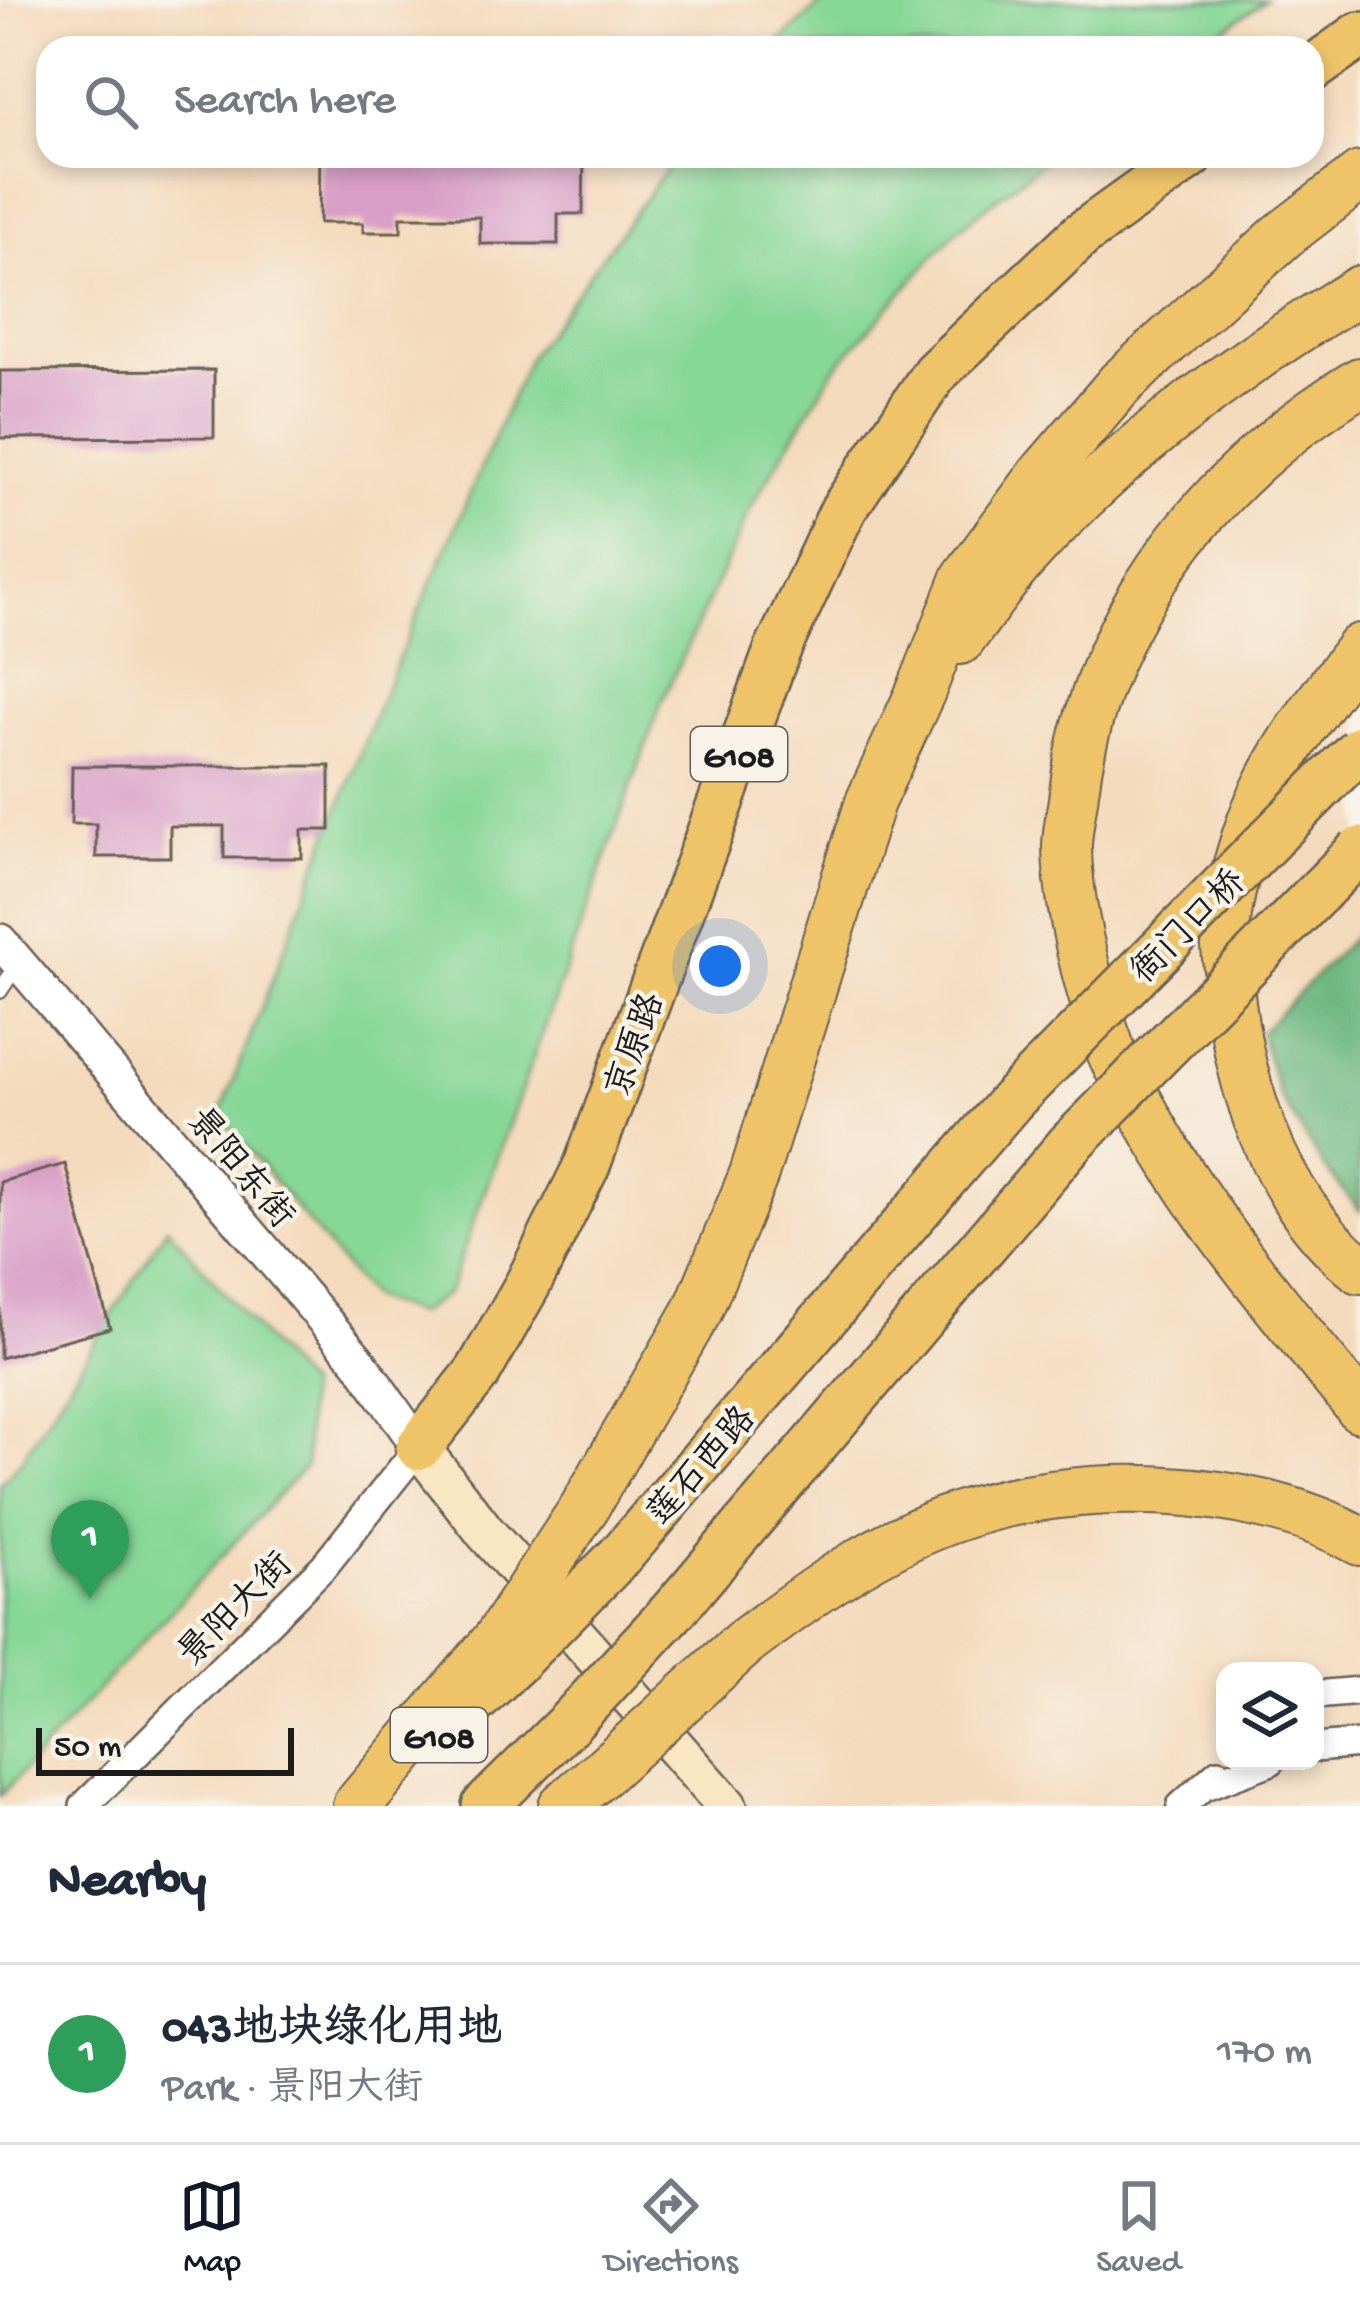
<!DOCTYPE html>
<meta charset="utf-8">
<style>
body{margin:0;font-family:"Gochi Hand","LXGW WenKai TC",sans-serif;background:#f2f2f3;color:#1f2937}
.controls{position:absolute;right:36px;bottom:36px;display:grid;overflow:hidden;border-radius:24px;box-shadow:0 6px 18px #0003}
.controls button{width:108px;height:108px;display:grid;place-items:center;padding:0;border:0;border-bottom:3px solid #e0e1e3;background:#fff;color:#1f2937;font:60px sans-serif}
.scale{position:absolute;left:36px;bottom:30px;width:258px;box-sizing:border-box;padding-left:12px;border:6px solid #1c1c1c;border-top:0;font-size:33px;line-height:42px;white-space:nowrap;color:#1c1c1c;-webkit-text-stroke:9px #f7f3e8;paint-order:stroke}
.you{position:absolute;left:720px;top:966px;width:42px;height:42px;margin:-30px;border:9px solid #fff;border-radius:50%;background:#1a73e8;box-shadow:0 0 0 18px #1a73e833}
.badge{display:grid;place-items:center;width:78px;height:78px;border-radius:50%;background:#111827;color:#fff;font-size:39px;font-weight:700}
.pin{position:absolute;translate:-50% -99px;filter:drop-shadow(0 3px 6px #0008)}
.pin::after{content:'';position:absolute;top:63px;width:42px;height:36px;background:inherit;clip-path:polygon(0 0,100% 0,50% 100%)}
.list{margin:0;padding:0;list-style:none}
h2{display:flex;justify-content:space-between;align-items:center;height:156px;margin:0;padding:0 48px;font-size:51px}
h2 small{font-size:39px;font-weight:400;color:#747a83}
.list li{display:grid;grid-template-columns:78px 1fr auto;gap:36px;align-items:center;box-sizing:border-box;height:180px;padding:0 48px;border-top:3px solid #e0e1e3}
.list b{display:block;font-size:45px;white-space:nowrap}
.list p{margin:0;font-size:39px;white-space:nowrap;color:#747a83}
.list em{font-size:39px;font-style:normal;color:#747a83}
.icon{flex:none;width:66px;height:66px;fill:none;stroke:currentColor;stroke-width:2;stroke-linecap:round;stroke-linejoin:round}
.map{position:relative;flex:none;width:1360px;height:1806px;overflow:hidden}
.search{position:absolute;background:#fff;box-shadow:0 6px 18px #0003;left:36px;right:36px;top:36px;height:132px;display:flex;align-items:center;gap:30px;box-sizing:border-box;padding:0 42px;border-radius:36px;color:#747a83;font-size:45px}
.sheet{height:336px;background:#fff}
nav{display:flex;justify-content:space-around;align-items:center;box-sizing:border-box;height:168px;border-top:3px solid #e0e1e3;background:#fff;font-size:33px;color:#747a83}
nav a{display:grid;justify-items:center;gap:6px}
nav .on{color:#111827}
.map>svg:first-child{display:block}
.green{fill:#87d797;stroke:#527a5a;stroke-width:3}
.forest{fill:#6db880;stroke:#446a4e;stroke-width:3}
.building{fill:#d89ec7}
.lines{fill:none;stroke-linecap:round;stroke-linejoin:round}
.service-casing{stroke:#685e54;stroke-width:18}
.minor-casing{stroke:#685e54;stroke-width:32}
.tertiary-casing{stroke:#685e54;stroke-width:38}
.secondary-casing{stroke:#685e54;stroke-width:44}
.trunk-casing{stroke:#685e54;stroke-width:50}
.motorway-casing{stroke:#685e54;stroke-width:52}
.service{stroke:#fff;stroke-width:14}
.minor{stroke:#fff;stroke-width:27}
.tertiary{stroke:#fff;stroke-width:33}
.secondary{stroke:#f9e7c3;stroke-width:39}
.trunk{stroke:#efc469;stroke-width:45}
.motorway{stroke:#efc469;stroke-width:48}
.trunk-bridge-casing{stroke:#685e54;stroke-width:50;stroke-linecap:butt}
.motorway-bridge-casing{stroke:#685e54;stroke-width:52;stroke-linecap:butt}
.trunk-bridge{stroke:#efc469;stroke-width:45}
.motorway-bridge{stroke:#efc469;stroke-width:48}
.labels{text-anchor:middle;stroke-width:9;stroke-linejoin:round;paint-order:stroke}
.shield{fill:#f7f3e8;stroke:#5e5c59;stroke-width:3}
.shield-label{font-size:33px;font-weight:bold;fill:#1c1c1c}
.street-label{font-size:36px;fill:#1c1c1c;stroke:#f7f3e8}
</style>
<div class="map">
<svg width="1360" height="1806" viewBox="0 0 1360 1806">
<rect width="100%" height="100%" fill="#f7f3e8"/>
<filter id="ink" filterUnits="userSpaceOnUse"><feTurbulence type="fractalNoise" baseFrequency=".00833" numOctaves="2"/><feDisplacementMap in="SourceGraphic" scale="24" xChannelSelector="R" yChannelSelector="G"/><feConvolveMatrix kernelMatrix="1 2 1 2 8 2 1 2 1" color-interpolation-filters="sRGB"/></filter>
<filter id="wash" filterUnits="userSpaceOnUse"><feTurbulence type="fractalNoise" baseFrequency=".004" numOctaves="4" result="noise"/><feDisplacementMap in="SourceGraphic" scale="48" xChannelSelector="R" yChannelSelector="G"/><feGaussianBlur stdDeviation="2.7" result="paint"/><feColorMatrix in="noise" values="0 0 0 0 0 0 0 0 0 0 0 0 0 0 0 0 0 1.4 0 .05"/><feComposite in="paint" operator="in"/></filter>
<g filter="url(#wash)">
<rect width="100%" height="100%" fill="#f4dabc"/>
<g class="green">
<polygon points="825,0 1265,0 1198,48 773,48"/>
<polygon points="676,156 1050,156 956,231 835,368 753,503 662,701 448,1293 417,1314 370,1298 220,1115 382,697 530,355"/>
<polygon points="167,1227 306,1387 306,1465 0,1796 0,1484 20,1462"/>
</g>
<polygon class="forest" points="1360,930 1360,1211 1324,1167 1279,1095 1260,1033"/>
<g id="blocks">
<g class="building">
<polygon points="320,156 584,156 583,214 558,214 558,244 480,244 480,217 401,217 401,232 363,232 363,223 319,223"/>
<polygon points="214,370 214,437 0,438 0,371"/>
<polygon points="72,766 330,766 330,830 302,830 302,858 224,858 224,826 170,826 170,857 96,857 96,824 71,824"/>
<polygon points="65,1164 110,1328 0,1358 0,1182"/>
</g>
</g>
</g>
<g filter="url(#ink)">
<use href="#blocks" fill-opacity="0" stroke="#685e54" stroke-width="3"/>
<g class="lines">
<g class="service-casing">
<polyline id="service" points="0,991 17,965"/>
</g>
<g class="minor-casing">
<g id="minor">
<polyline points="1315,1695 1360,1691"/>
<polyline points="1315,1748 1360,1744"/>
<polyline points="1207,1785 1271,1761"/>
<polyline points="84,1806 325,1565 419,1447"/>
<polyline points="1181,1806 1218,1773"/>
</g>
</g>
<g class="tertiary-casing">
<polyline id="tertiary" points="0,941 359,1361 419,1447"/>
</g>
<g class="secondary-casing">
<polyline id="secondary" points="419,1447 486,1533 727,1806"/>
</g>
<g class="trunk-casing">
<g id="trunk">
<polyline points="1312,69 1360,35"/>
<polyline points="419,1447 478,1372 528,1284 587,1165 777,651 843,510 935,373 1081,235 1191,156"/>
<polyline points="620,1556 1012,1100"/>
<polyline points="671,1613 1070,1144"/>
<polyline points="443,1731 515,1663"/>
<polyline points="485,1806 570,1722"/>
</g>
</g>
<g class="motorway-casing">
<g id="motorway">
<path d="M1360,382c-148,90 -265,235 -286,410 -2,18 -7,37 -7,55 1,62 22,145 44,204 7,19 20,38 30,56 59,110 141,205 219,301"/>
<path d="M960,640c21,-27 40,-56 62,-81 97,-108 214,-195 338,-269"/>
<path d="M1360,648c-41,55 -87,113 -110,178 -10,29 -21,67 -24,97 -2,15 1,31 2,46 7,108 43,230 132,300"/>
<polyline points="584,1508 698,1310 754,1174 870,802 921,691 966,578 1042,475 1120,384 1282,236 1360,176"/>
<path d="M743,1644c66,-50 134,-100 213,-127 116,-41 295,-38 404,24"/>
<polyline points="357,1806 497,1640"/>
<polyline points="563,1806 604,1771"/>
</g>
</g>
<use href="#service" class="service"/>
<use href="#minor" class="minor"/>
<use href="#tertiary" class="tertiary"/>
<use href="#secondary" class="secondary"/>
<use href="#trunk" class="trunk"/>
<use href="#motorway" class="motorway"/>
<g class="trunk-bridge-casing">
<g id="trunk-bridge">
<polyline points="1012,1100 1360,748"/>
<polyline points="1070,1144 1360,850"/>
<polyline points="515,1663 620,1556"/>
<polyline points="570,1722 671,1613"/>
</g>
</g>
<g class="motorway-bridge-casing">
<g id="motorway-bridge">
<polyline points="497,1640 584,1508"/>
<polyline points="604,1771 743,1644"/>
</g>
</g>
<use href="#trunk-bridge" class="trunk-bridge"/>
<use href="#motorway-bridge" class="motorway-bridge"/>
</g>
</g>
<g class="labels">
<g class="shield">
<rect x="691" y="727" width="96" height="54" rx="9"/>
<rect x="391" y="1708" width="96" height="54" rx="9"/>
</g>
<g class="shield-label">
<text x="739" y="766">G108</text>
<text x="439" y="1747">G108</text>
</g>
<g class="street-label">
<text transform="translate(1186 924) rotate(-45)" y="13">衙门口桥</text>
<text transform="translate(632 1044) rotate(-70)" y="13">京原路</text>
<text transform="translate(243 1166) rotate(50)" y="13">景阳东街</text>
<text transform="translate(699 1464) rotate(-49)" y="13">莲石西路</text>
<text transform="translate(233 1607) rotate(-45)" y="13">景阳大街</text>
</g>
</g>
</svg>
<div class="controls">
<button><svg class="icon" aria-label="layers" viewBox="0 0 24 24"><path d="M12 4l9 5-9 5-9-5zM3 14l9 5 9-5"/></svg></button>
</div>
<div class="scale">50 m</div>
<div class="you"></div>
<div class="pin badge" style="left:90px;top:1599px;background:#2e9e5b">1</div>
<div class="search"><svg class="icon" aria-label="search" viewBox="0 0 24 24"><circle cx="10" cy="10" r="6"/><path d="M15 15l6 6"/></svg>Search here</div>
</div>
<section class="sheet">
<h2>Nearby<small></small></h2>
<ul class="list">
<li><span class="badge" style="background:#2e9e5b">1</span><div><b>043地块绿化用地</b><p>Park · 景阳大街</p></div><em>170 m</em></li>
</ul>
</section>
<nav>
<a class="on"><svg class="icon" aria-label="map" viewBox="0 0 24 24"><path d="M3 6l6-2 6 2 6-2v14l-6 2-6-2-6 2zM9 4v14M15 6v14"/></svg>Map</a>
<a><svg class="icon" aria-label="directions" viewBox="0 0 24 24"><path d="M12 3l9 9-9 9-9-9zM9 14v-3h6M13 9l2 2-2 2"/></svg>Directions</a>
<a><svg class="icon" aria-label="saved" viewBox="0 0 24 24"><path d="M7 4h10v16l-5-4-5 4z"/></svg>Saved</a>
</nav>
